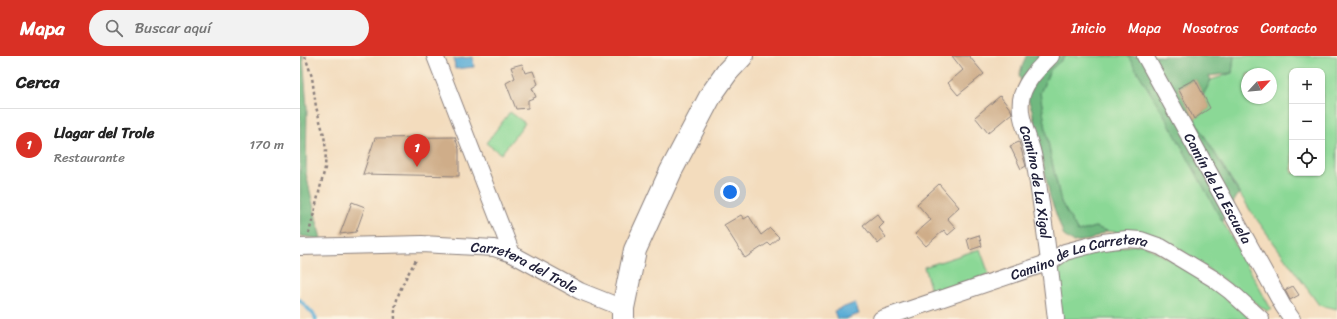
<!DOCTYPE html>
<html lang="es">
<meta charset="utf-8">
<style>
body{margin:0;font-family:Sriracha,sans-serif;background:#f2f2f2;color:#222}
.controls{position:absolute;right:12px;top:12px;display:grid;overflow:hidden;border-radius:8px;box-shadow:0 1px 3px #0004}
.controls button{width:36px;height:36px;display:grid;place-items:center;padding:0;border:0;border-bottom:1px solid #e0e0e0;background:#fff;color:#222;font:20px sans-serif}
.compass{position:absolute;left:941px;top:12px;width:36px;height:36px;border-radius:50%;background:#fff;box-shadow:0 1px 3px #0004;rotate:64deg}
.you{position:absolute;left:430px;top:136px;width:14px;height:14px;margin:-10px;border:3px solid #fff;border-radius:50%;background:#1a73e8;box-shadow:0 0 0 6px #1a73e833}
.badge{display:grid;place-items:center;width:26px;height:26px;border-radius:50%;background:#d93025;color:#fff;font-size:13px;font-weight:700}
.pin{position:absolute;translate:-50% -33px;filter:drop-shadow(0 1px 2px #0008)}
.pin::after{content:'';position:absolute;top:21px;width:14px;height:12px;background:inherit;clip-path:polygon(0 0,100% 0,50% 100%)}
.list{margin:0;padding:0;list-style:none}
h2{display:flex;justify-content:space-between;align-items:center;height:52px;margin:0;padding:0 16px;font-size:17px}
h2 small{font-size:13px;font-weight:400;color:#767676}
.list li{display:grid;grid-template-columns:26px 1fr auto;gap:12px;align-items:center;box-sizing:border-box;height:72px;padding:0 16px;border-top:1px solid #e0e0e0}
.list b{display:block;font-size:15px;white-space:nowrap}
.list p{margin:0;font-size:13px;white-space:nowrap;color:#767676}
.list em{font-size:13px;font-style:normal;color:#767676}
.icon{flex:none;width:22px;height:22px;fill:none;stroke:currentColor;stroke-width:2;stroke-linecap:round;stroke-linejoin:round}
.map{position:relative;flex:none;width:1037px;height:263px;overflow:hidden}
header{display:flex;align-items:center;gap:24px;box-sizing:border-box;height:56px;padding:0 20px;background:#d93025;color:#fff}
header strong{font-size:19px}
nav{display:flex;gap:22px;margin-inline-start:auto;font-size:14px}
.search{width:280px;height:36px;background:#f2f2f2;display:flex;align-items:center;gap:10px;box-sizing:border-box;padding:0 14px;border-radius:22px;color:#767676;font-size:15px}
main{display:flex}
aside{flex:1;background:#fff}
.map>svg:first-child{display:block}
.green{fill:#8bd896;stroke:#567d68;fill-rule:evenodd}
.forest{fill:#70b87f;stroke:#496d5d}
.water{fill:#5cadd6;stroke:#3f6888}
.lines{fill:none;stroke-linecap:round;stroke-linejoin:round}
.stream{stroke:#5cadd6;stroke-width:4}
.building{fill:#cfad89}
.minor-casing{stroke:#8a7f7c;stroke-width:18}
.highway-casing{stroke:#8a7f7c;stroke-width:24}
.path{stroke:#8a7f7c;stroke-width:2.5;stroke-dasharray:3 3;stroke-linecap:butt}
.minor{stroke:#fff;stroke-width:16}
.highway{stroke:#fff;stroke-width:22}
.labels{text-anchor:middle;stroke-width:3.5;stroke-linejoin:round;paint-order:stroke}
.street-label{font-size:14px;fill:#22223b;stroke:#fcf5e5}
</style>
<header>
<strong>Mapa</strong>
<div class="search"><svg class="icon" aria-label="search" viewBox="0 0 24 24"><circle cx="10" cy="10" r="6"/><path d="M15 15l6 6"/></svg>Buscar aquí</div>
<nav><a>Inicio</a><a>Mapa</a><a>Nosotros</a><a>Contacto</a></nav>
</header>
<main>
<aside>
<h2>Cerca<small></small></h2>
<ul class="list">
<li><span class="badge">1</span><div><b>Llagar del Trole</b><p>Restaurante</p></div><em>170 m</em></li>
</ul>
</aside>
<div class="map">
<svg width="1037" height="263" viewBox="0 0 1037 263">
<rect width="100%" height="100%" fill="#fcf5e5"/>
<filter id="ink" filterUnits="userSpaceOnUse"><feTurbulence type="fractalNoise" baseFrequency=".025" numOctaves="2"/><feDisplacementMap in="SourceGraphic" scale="8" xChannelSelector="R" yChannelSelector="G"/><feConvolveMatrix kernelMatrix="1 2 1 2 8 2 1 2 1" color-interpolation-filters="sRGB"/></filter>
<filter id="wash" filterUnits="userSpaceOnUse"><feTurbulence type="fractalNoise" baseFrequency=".012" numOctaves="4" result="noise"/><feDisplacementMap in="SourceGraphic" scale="16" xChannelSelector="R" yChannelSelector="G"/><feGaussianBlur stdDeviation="0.9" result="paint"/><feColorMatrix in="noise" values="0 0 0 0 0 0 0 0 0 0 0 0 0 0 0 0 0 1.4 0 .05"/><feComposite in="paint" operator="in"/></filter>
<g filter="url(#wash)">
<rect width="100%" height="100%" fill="#f3dcbd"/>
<g class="green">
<polygon points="766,0 828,0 866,62 971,253 967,255 873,188 838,179 807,175 795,171 778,176 761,146 750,97 740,37 750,14"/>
<path d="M934,0h103v253l-18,-4 -69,-95 -56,-91 16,-11 -7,-13 8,-15 21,-7zM992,15h30v102h-30zM947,18h24v24h-24z"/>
<polygon points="210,56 225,67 201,98 186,87"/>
<polygon points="842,188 901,221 950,263 761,263 757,212 768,199"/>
<polygon points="680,193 689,218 632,238 624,211"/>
</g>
<g class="forest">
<polygon points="0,0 3,0 7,52 6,118 21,183 0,180"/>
<polygon points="726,0 766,0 750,14 740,37 750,97 761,146 778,176 795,171 807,175 790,184 773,186 764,180 750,141 732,54 719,19"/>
<polygon points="828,0 934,0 932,17 909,20 911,24 903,39 895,23 878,32 894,63 939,137 922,165 866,62"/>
</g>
<g class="water">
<polygon points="173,1 174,11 155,13 154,3"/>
<polygon points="555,247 559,258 545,263 537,263 534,255"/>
</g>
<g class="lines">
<polyline class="stream" points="0,244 14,259 16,263"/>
</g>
<g id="blocks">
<g class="building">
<polygon points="652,0 669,0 684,18 658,39 648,27 663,14"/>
<polygon points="222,8 225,17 233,15 238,28 232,32 236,41 228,44 228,52 216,53 206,27 215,22 211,11"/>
<polygon points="895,23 910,52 894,63 878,32"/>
<polygon points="700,40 711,54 712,57 688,77 675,61"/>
<polygon points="155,81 159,93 159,120 63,118 75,82"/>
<polygon points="719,86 726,110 721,113 710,90"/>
<polygon points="639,128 659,151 647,162 656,172 648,179 644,174 626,190 615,178 631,164 617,148"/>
<polygon points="52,146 65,151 56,176 40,178"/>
<polygon points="577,158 584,167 579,172 586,181 578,188 563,169"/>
<polygon points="441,159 444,163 449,160 461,179 470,172 479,181 470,189 468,187 445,202 424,169"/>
<polygon points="679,179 682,190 670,194 667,183"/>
<polygon points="993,230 999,239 990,244 985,234"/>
</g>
</g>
</g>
<g filter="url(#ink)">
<use href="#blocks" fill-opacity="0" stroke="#8a7f7c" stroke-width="1"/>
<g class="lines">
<g class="minor-casing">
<g id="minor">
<polyline points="135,0 212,198"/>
<path id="s1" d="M751,0c-11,11 -24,23 -29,39 -6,21 9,44 12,64 9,53 16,107 22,160"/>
<path id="s2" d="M845,0l138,250 9,13"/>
<path id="s3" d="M0,191l122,-3 72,4 18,6 68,37 43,17"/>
<path id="s4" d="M581,263l169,-57 15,-10 38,-10 24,-3 14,1 20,7 53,32 16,12 31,28"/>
</g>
</g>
<g class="highway-casing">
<polyline id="highway" points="323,263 323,252 335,194 371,115 411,39 428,15 442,0"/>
</g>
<g class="path">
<polyline points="5,0 12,21 16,51 24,79 26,95 25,112 9,177"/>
<path d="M95,263c-2,-22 12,-43 22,-61"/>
</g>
<use href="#minor" class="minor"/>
<use href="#highway" class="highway"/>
</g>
</g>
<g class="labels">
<g class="street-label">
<text dy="5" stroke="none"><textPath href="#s1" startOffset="138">Camino de La Xigal</textPath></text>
<text dy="5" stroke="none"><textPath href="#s2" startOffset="151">Camín de La Escuela</textPath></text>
<text dy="5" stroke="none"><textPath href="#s4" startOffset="209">Camino de La Carretera</textPath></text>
<text dy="5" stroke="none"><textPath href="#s3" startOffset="229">Carretera del Trole</textPath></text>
</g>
</g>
</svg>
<div class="controls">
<button>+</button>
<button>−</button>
<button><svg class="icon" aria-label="locate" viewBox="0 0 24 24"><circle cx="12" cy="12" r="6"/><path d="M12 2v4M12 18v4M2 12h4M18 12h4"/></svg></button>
</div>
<svg class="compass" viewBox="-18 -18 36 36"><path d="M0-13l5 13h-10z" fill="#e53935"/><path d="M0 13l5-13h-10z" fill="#767676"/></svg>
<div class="you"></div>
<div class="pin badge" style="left:117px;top:111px">1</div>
</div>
</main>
